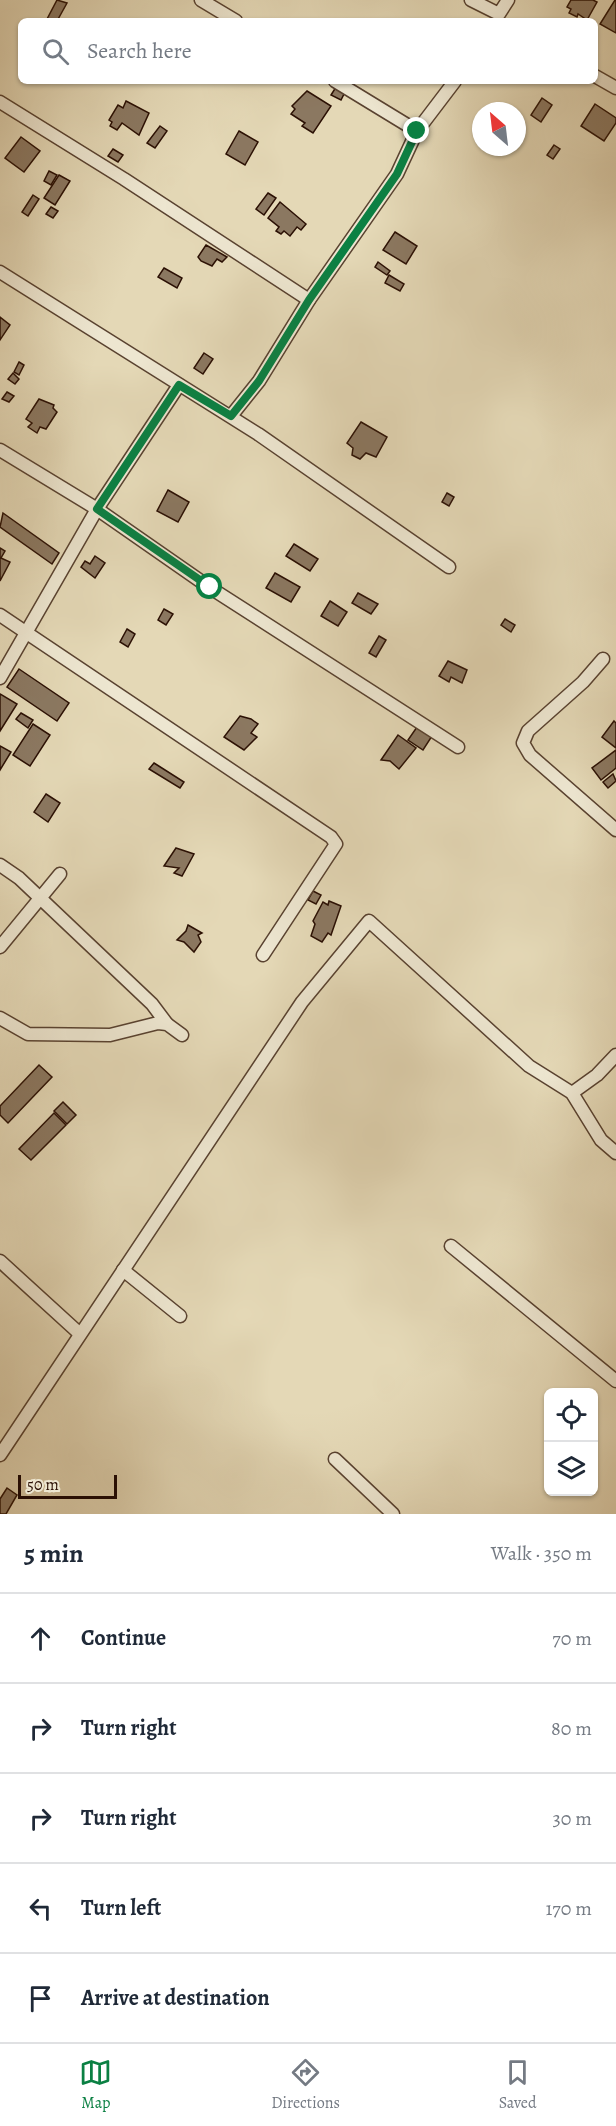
<!DOCTYPE html>
<meta charset="utf-8">
<style>
body{margin:0;font-family:Alegreya,serif;background:#f2f2f3;color:#1f2937}
.controls{position:absolute;right:18px;bottom:18px;display:grid;overflow:hidden;border-radius:9px;box-shadow:0 2px 4px #0004}
.controls button{width:54px;height:54px;display:grid;place-items:center;padding:0;border:0;border-bottom:2px solid #e0e1e3;background:#fff;color:#1f2937;font:30px sans-serif}
.compass{position:absolute;left:472px;top:102px;width:54px;height:54px;border-radius:50%;background:#fff;box-shadow:0 2px 4px #0004;rotate:332deg}
.scale{position:absolute;left:18px;bottom:15px;width:99px;box-sizing:border-box;padding-left:6px;border:3px solid #2b1004;border-top:0;font-size:16px;line-height:21px;white-space:nowrap;color:#2b1004;-webkit-text-stroke:4px #ede6d0;paint-order:stroke}
.stop{position:absolute;width:18px;height:18px;margin:-14px;border:4px solid #0b8043;border-radius:50%;background:#fff}
.stop.end{background:#0b8043;border-color:#fff;box-shadow:0 2px 6px #0008}
.list{margin:0;padding:0;list-style:none}
h2{display:flex;justify-content:space-between;align-items:center;height:78px;margin:0;padding:0 24px;font-size:26px}
h2 small{font-size:20px;font-weight:400;color:#747a83}
.list li{display:grid;grid-template-columns:39px 1fr auto;gap:18px;align-items:center;box-sizing:border-box;height:90px;padding:0 24px;border-top:2px solid #e0e1e3}
.list b{display:block;font-size:22px;white-space:nowrap}
.list em{font-size:20px;font-style:normal;color:#747a83}
.icon{flex:none;width:33px;height:33px;fill:none;stroke:currentColor;stroke-width:2;stroke-linecap:round;stroke-linejoin:round}
.map{position:relative;flex:none;width:616px;height:1514px;overflow:hidden}
.search{position:absolute;background:#fff;box-shadow:0 2px 4px #0004;left:18px;right:18px;top:18px;height:66px;display:flex;align-items:center;gap:15px;box-sizing:border-box;padding:0 21px;border-radius:9px;color:#747a83;font-size:22px}
.sheet{height:528px;background:#fff}
nav{display:flex;justify-content:space-around;align-items:center;box-sizing:border-box;height:84px;border-top:2px solid #e0e1e3;background:#fff;font-size:16px;color:#747a83}
nav a{display:grid;justify-items:center;gap:3px}
nav .on{color:#0b8043}
.map>svg:first-child{display:block}
.building{fill:#8b7861;stroke:#2b1004;stroke-width:1.5}
.lines{fill:none;stroke-linecap:round;stroke-linejoin:round}
.street-casing{stroke:#594230;stroke-width:15}
.street{stroke:#ede6d0;stroke-width:12}
.route{stroke:#0b8043;stroke-width:8}
</style>
<div class="map">
<svg width="616" height="1514" viewBox="0 0 616 1514">
<rect width="100%" height="100%" fill="#e4d8b6"/>
<filter id="stains"><feTurbulence type="fractalNoise" baseFrequency=".00333" numOctaves="4"/><feColorMatrix values="0 0 0 0 .2 0 0 0 0 .09 0 0 0 0 .02 0 0 0 .5 -.17"/></filter>
<radialGradient id="worn" r=".72"><stop offset=".6" stop-color="#630" stop-opacity="0"/><stop offset="1" stop-color="#630" stop-opacity=".3"/></radialGradient>
<g class="building">
<polygon points="57,0 67,3 57,21 46,21"/>
<polygon points="571,0 593,0 597,2 587,20 578,14 577,17 569,13 571,9 567,7"/>
<polygon points="615,0 616,1 616,33 600,24"/>
<polygon points="336,87 345,92 341,100 331,95"/>
<polygon points="307,91 331,106 313,133 302,126 305,123 291,114 295,109 292,106"/>
<polygon points="542,98 552,105 541,122 531,115"/>
<polygon points="126,101 149,113 139,135 122,123 117,130 110,126 112,122 109,120 118,105 123,108"/>
<polygon points="595,104 616,118 616,123 604,141 581,126"/>
<polygon points="160,126 167,131 155,148 147,143"/>
<polygon points="239,131 258,142 245,165 226,154"/>
<polygon points="21,137 40,151 24,172 5,158"/>
<polygon points="554,145 560,149 553,159 547,155"/>
<polygon points="113,149 123,155 118,162 108,156"/>
<polygon points="49,171 57,175 51,185 44,181"/>
<polygon points="59,175 70,181 55,205 44,198"/>
<polygon points="268,193 276,198 264,215 256,209"/>
<polygon points="33,195 39,199 28,216 22,212"/>
<polygon points="280,202 306,224 301,230 297,227 290,236 284,231 281,234 276,231 279,227 268,218"/>
<polygon points="51,207 58,211 53,218 46,214"/>
<polygon points="395,232 417,246 406,264 383,250"/>
<polygon points="206,245 227,257 222,262 217,259 212,266 201,261 198,257"/>
<polygon points="378,262 390,271 387,275 375,267"/>
<polygon points="164,268 182,278 177,288 158,277"/>
<polygon points="389,275 404,284 400,291 385,283"/>
<polygon points="0,317 10,325 0,340"/>
<polygon points="204,353 213,359 203,374 194,368"/>
<polygon points="19,362 24,365 19,375 14,372"/>
<polygon points="13,373 19,379 15,384 8,379"/>
<polygon points="7,392 14,396 9,402 2,399"/>
<polygon points="39,399 54,405 53,408 57,412 46,429 40,427 37,433 28,427 32,423 26,419"/>
<polygon points="361,422 387,437 376,457 366,453 360,459 352,455 353,448 347,443"/>
<polygon points="168,490 189,502 178,522 157,511"/>
<polygon points="447,493 454,497 449,506 442,502"/>
<polygon points="3,513 59,553 52,564 0,527"/>
<polygon points="294,544 318,559 310,571 286,556"/>
<polygon points="0,548 5,551 1,558 10,562 0,581"/>
<polygon points="95,556 105,563 95,578 81,567 85,561 90,564"/>
<polygon points="275,573 300,587 291,602 266,588"/>
<polygon points="358,593 378,604 371,614 352,603"/>
<polygon points="330,601 347,612 338,626 321,616"/>
<polygon points="164,609 173,614 166,625 158,620"/>
<polygon points="505,619 515,625 511,632 501,625"/>
<polygon points="127,629 135,634 128,647 120,642"/>
<polygon points="379,636 386,640 376,657 369,653"/>
<polygon points="448,661 467,670 462,683 451,677 449,682 439,676"/>
<polygon points="19,669 69,703 57,721 7,687"/>
<polygon points="0,694 17,704 0,731"/>
<polygon points="21,713 33,720 28,728 16,719"/>
<polygon points="240,716 251,719 258,724 251,733 257,737 244,750 224,737"/>
<polygon points="614,721 616,723 616,748 602,737"/>
<polygon points="33,724 50,735 30,766 13,755"/>
<polygon points="417,727 432,736 423,750 408,740"/>
<polygon points="398,735 416,748 399,769 390,761 381,760"/>
<polygon points="0,746 11,752 0,770"/>
<polygon points="616,750 616,768 601,780 592,768"/>
<polygon points="154,763 184,782 180,788 149,769"/>
<polygon points="613,774 616,781 608,788 603,782"/>
<polygon points="46,794 60,803 48,822 34,812"/>
<polygon points="176,848 194,854 182,876 174,873 179,868 164,866"/>
<polygon points="313,891 321,895 316,904 308,900"/>
<polygon points="329,901 341,906 331,935 328,933 322,942 311,936 315,924 313,921 323,902 328,905"/>
<polygon points="188,925 202,933 198,935 201,942 194,952 184,942 177,940 186,931"/>
<polygon points="39,1065 52,1077 8,1123 0,1115 0,1106"/>
<polygon points="63,1102 76,1115 67,1124 54,1111"/>
<polygon points="54,1113 66,1125 31,1160 19,1149"/>
<polygon points="7,1488 17,1495 6,1514 0,1514 0,1499"/>
</g>
<g class="lines">
<g class="street-casing">
<g id="street">
<polyline points="201,0 236,21"/>
<polyline points="471,0 499,14 508,0"/>
<polyline points="595,76 616,88"/>
<polyline points="335,81 417,131"/>
<polyline points="0,102 124,179 309,300"/>
<polyline points="0,272 258,434 449,567"/>
<polyline points="231,416 259,381 309,300 397,174 417,131 455,81"/>
<polyline points="0,450 97,509 209,587 458,747"/>
<polyline points="0,615 331,837 336,844 263,955"/>
<polyline points="603,659 583,682 528,731 523,743 530,755 616,830"/>
<polyline points="0,678 97,509 179,385"/>
<polyline points="0,865 19,878 152,1004 167,1024"/>
<polyline points="0,947 60,874"/>
<polyline points="0,1018 28,1034 110,1035 158,1023 167,1024 182,1035"/>
<polyline points="572,1093 597,1075 616,1055"/>
<polyline points="451,1246 616,1381"/>
<polyline points="0,1261 80,1334"/>
<polyline points="123,1270 180,1316"/>
<polyline points="0,1455 302,1002 369,921 529,1066 572,1093 601,1140 616,1153"/>
<polyline points="335,1459 393,1514"/>
</g>
</g>
<use href="#street" class="street"/>
</g>
<g class="lines">
<polyline class="route" points="210,587 97,509 179,385 231,416 259,381 309,300 397,174 417,131"/>
</g>
<rect width="100%" height="100%" filter="url(#stains)"/>
<rect width="100%" height="100%" fill="url(#worn)"/>
</svg>
<div class="controls">
<button><svg class="icon" aria-label="locate" viewBox="0 0 24 24"><circle cx="12" cy="12" r="6"/><path d="M12 2v4M12 18v4M2 12h4M18 12h4"/></svg></button>
<button><svg class="icon" aria-label="layers" viewBox="0 0 24 24"><path d="M12 4l9 5-9 5-9-5zM3 14l9 5 9-5"/></svg></button>
</div>
<svg class="compass" viewBox="-18 -18 36 36"><path d="M0-13l5 13h-10z" fill="#e53935"/><path d="M0 13l5-13h-10z" fill="#747a83"/></svg>
<div class="scale">50 m</div>
<div class="stop" style="left:210px;top:587px"></div>
<div class="stop end" style="left:417px;top:131px"></div>
<div class="search"><svg class="icon" aria-label="search" viewBox="0 0 24 24"><circle cx="10" cy="10" r="6"/><path d="M15 15l6 6"/></svg>Search here</div>
</div>
<section class="sheet">
<h2>5 min<small>Walk · 350 m</small></h2>
<ul class="list">
<li><svg class="icon" aria-label="ahead" viewBox="0 0 24 24"><path d="M12 20V5M6 11l6-6 6 6"/></svg><div><b>Continue</b></div><em>70 m</em></li>
<li><svg class="icon" aria-label="right" viewBox="0 0 24 24"><path d="M7 20v-9h11M14 6l5 5-5 5"/></svg><div><b>Turn right</b></div><em>80 m</em></li>
<li><svg class="icon" aria-label="right" viewBox="0 0 24 24"><path d="M7 20v-9h11M14 6l5 5-5 5"/></svg><div><b>Turn right</b></div><em>30 m</em></li>
<li><svg class="icon" aria-label="left" viewBox="0 0 24 24"><path d="M17 20v-9H6M10 6l-5 5 5 5"/></svg><div><b>Turn left</b></div><em>170 m</em></li>
<li><svg class="icon" aria-label="arrive" viewBox="0 0 24 24"><path d="M6 21V4h12l-3 4 3 4H6"/></svg><div><b>Arrive at destination</b></div></li>
</ul>
</section>
<nav>
<a class="on"><svg class="icon" aria-label="map" viewBox="0 0 24 24"><path d="M3 6l6-2 6 2 6-2v14l-6 2-6-2-6 2zM9 4v14M15 6v14"/></svg>Map</a>
<a><svg class="icon" aria-label="directions" viewBox="0 0 24 24"><path d="M12 3l9 9-9 9-9-9zM9 14v-3h6M13 9l2 2-2 2"/></svg>Directions</a>
<a><svg class="icon" aria-label="saved" viewBox="0 0 24 24"><path d="M7 4h10v16l-5-4-5 4z"/></svg>Saved</a>
</nav>
